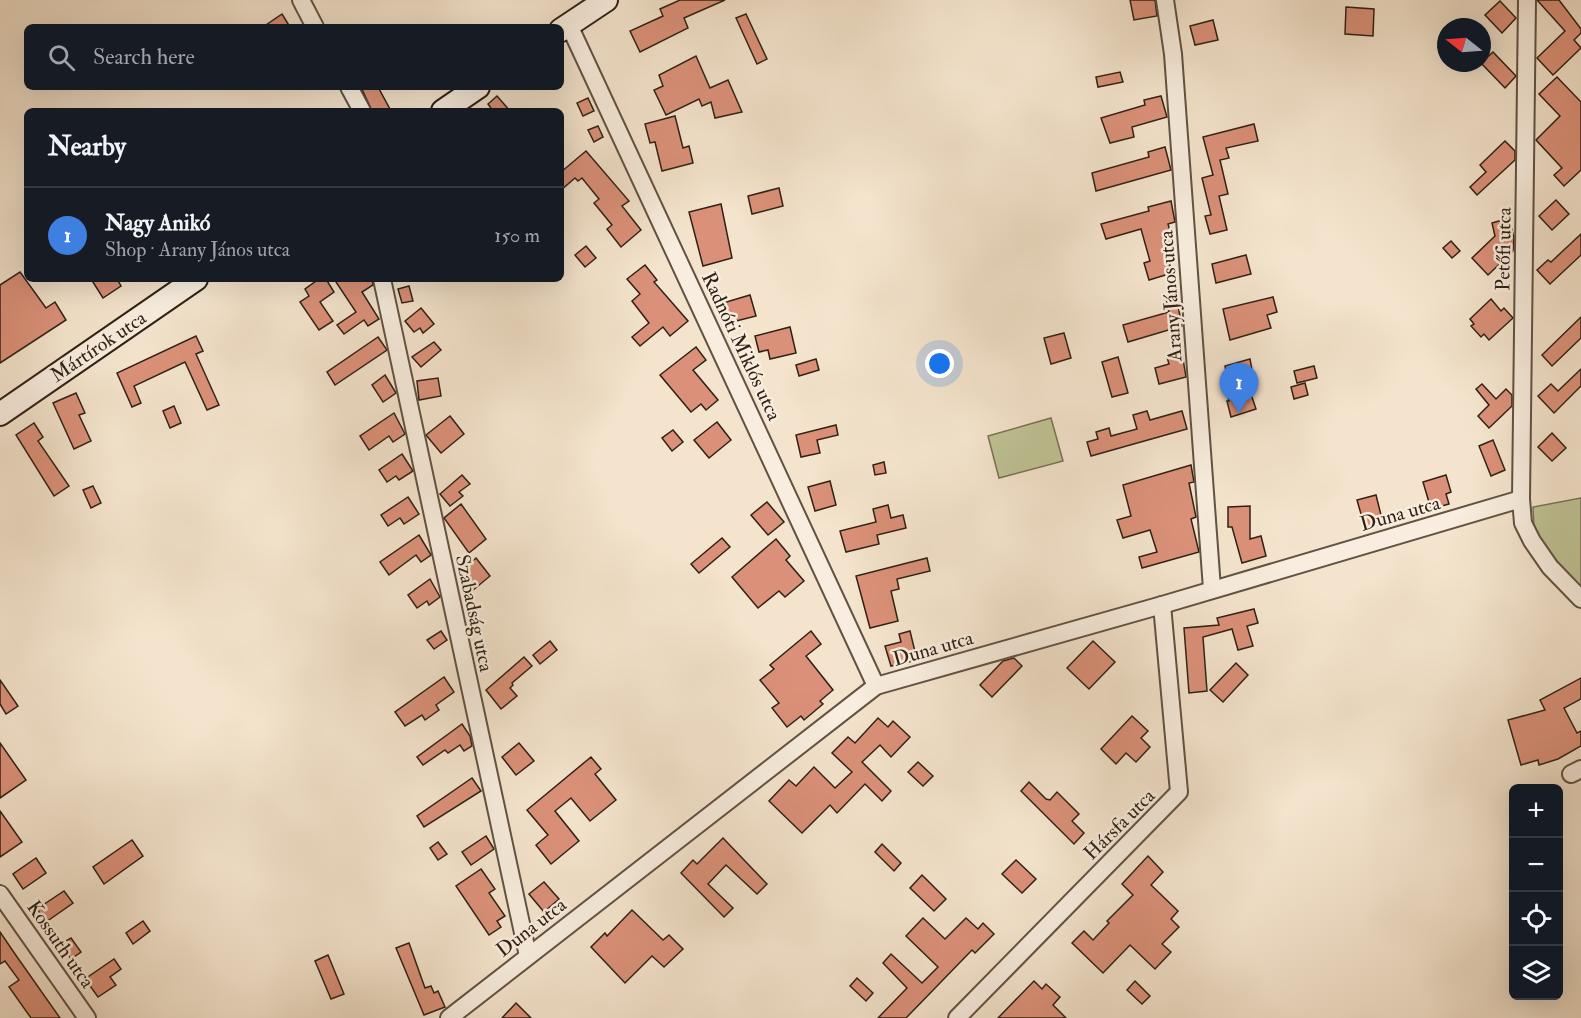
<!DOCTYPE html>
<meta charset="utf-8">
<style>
body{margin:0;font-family:"IM FELL Double Pica",serif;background:#242831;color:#f1f3f6}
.controls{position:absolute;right:18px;bottom:18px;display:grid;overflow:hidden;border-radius:9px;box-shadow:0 6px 24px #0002}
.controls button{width:54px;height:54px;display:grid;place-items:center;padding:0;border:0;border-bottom:2px solid #363941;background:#171b24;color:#f1f3f6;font:30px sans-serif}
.compass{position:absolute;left:1437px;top:18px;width:54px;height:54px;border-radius:50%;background:#171b24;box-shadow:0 6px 24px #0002;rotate:287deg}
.you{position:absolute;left:940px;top:364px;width:21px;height:21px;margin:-15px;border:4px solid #fff;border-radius:50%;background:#1a73e8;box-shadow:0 0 0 9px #1a73e833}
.badge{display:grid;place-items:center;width:39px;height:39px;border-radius:50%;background:#d93025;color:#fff;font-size:20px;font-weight:700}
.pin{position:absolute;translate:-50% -50px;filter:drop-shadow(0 2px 3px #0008)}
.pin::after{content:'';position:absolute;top:32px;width:21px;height:18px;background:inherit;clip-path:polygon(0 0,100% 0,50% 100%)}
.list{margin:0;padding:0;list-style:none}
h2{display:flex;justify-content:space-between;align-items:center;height:78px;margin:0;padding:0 24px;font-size:26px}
h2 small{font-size:20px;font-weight:400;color:#9ea1a6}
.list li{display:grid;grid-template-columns:39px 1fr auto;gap:18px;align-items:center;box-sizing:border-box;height:96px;padding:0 24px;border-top:2px solid #363941}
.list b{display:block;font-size:22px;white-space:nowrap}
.list p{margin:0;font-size:20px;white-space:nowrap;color:#9ea1a6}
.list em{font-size:20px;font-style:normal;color:#9ea1a6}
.icon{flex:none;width:33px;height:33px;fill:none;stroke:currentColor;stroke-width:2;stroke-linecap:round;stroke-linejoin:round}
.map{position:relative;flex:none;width:1581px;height:1018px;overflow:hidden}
.search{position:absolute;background:#171b24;box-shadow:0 6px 24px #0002;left:24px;top:24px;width:540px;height:66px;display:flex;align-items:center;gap:15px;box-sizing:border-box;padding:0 21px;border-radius:9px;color:#9ea1a6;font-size:22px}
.panel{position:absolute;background:#171b24;box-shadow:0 6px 24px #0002;left:24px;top:108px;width:540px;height:174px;border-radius:9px}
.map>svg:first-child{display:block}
.green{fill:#bfc395;stroke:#787255;stroke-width:1.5}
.building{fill:#db9179;stroke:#302115;stroke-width:1.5}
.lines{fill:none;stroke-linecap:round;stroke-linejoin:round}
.minor-casing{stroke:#615243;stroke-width:20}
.secondary-casing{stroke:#302115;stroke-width:26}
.minor{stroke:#f8edde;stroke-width:16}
.secondary{stroke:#f8edde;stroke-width:22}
.labels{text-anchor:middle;stroke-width:5;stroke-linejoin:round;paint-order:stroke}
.street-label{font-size:20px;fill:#302115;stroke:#f8edde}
</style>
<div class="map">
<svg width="1581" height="1018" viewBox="0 0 1581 1018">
<rect width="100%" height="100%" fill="#f4e4cd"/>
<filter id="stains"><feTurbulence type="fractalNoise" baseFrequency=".00333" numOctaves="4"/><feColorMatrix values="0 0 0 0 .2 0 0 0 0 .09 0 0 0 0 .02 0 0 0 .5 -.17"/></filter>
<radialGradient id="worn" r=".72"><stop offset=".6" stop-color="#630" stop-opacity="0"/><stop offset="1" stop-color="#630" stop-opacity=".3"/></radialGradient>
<g class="green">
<polygon points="1051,418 1063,461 999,478 988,436"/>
<polygon points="1581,498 1581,589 1552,561 1534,529 1533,507"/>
</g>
<g class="building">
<polygon points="680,0 725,0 684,18 688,28 640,52 630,31 663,16 660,9"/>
<polygon points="1130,0 1155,0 1157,16 1134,20"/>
<polygon points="1537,0 1559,0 1581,29 1581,33 1574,40 1581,48 1553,75 1537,58 1565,31"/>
<polygon points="1500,1 1516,18 1502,33 1485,15"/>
<polygon points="1346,7 1374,9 1373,36 1345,34"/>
<polygon points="282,14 290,27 263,27"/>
<polygon points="746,14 767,59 757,64 736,18"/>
<polygon points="1213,20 1218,40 1195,45 1190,26"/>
<polygon points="1493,52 1516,76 1505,88 1481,63"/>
<polygon points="696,56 710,88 728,80 742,112 715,118 711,102 702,106 699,99 666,115 654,90 663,86 659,75"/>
<polygon points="1120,72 1123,82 1098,87 1096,77"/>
<polygon points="1557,77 1581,102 1581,170 1564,186 1554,175 1562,168 1536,140 1560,116 1539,94"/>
<polygon points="361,87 378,87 391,111 372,111"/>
<polygon points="497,96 510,111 493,111 488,104"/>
<polygon points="1161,96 1167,117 1132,127 1134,137 1110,143 1101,118 1145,105 1144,100"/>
<polygon points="588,98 594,111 583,116 577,103"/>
<polygon points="675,116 683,148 689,146 693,163 662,171 655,142 650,143 645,124"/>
<polygon points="1254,124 1258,141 1226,148 1229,158 1220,160 1228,194 1219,196 1227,230 1210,234 1205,216 1211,215 1202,178 1213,175 1203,137"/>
<polygon points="598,126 603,137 594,142 588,130"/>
<polygon points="1505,141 1515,151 1515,160 1477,195 1470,187 1486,172 1480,165"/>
<polygon points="1165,147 1171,170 1096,191 1092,173 1149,157 1148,152"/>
<polygon points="586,151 629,201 622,206 641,230 621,247 607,229 612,225 594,203 599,199 582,178 578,181 575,178 561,190 561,172"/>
<polygon points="779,188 783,206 752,214 748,196"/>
<polygon points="1556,200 1569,214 1552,230 1539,216"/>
<polygon points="1171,201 1175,222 1168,224 1175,249 1166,251 1172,273 1149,280 1144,263 1150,261 1141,229 1106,239 1101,224 1149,211 1148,207"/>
<polygon points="721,204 732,258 703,266 689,212"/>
<polygon points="1509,218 1514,238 1513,251 1488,275 1472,258 1495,236 1492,223"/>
<polygon points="1581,234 1581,255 1550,284 1537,270 1548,260 1551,262"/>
<polygon points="1451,241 1460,251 1452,258 1443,248"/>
<polygon points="586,246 596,258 585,267 575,255"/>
<polygon points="1246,255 1251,274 1216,283 1212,264"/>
<polygon points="645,265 657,280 654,282 688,321 670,336 663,327 640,346 632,337 649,323 632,301 640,294 627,279"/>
<polygon points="20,272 46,308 55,302 66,320 0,363 0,285"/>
<polygon points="91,279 117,279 121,286 103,298"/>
<polygon points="319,279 326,279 334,292 320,302 333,321 319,330 300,302 309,296 305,289"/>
<polygon points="334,279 372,279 373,285 362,292 379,319 368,326 364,320 344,334 337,325 356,312"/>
<polygon points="409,286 413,301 402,303 398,289"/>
<polygon points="750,295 756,316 728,323 723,303"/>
<polygon points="1176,296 1182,326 1128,342 1123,325 1169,312 1166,299"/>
<polygon points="1273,297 1277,312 1267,315 1271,328 1230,340 1223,309"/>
<polygon points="1491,299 1501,311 1504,308 1513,318 1489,340 1484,334 1481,337 1471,326 1474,324 1470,319"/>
<polygon points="421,308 434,324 423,333 420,328 414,332 405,321"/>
<polygon points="1581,317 1581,338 1552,366 1542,355"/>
<polygon points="790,327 796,353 770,359 768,350 759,352 755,336"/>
<polygon points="1064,333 1071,358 1051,364 1044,338"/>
<polygon points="196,336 203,351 196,354 219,405 207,410 185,362 134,386 141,403 132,407 117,373"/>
<polygon points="378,337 387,350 335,385 327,372"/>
<polygon points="434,342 441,350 421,367 412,357"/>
<polygon points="696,347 706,360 693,370 718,400 706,410 701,404 691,412 660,375"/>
<polygon points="1182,353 1186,377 1159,384 1155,368 1169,364 1167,357"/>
<polygon points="1118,357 1128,393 1112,397 1102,362"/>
<polygon points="816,359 819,370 799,376 796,365"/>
<polygon points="1250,359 1254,381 1251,382 1254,393 1251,394 1256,409 1231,417 1227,401 1229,401 1226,390 1229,389 1225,366"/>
<polygon points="1314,366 1317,378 1297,383 1294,371"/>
<polygon points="1581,369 1581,386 1554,413 1538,396 1551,384 1558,391"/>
<polygon points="385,375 396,393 383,402 372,385"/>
<polygon points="438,378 441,396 419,400 417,381"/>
<polygon points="1305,383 1308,395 1294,399 1291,387"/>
<polygon points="1482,384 1496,399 1506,389 1512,395 1512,406 1489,428 1478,416 1489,405 1476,389"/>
<polygon points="76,393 85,413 79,415 91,441 74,449 53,403"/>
<polygon points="174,406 181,423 170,428 163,411"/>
<polygon points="1147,411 1150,420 1182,411 1187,429 1091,456 1087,442 1098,439 1096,432 1109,428 1111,436 1137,429 1133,415"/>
<polygon points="394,413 405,434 393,442 389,436 369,450 360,436"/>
<polygon points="450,416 464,434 441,453 426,435"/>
<polygon points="717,422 731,440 709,458 694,440"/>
<polygon points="34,423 43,437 38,441 69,486 54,496 16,435"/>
<polygon points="836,425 838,435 817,440 820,453 801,457 796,435"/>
<polygon points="673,430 683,442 672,451 662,438"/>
<polygon points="1552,433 1566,448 1552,461 1538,447"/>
<polygon points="1493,440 1505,470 1491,476 1479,446"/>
<polygon points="402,454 413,471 399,480 396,476 387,482 379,470"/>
<polygon points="884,462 886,473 875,475 873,465"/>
<polygon points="1191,465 1194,482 1189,483 1196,517 1191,519 1199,552 1142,568 1139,557 1157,552 1150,530 1123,538 1117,520 1131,516 1123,485"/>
<polygon points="462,475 470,484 459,492 463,496 450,506 440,494"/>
<polygon points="1446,475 1451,492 1446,494 1449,504 1431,509 1423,482"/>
<polygon points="830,481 836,505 815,511 808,487"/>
<polygon points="93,486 101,503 91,508 83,490"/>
<polygon points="1376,495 1383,523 1365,528 1357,500"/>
<polygon points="408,497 419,514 404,524 400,518 388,526 381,515"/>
<polygon points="767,502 784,522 768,535 751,515"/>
<polygon points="461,504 486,539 469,553 444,518"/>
<polygon points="888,505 891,518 903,515 906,528 877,535 879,544 846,552 840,531 876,522 873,509"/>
<polygon points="1250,506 1250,539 1261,536 1266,556 1242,563 1232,527 1228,527 1228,507"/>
<polygon points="419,535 431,555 421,562 416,555 389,575 380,562"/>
<polygon points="722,538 730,547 699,573 691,564"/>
<polygon points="776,539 790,556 786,560 804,581 785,597 779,591 758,608 732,577"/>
<polygon points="476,558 490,576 472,591 458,574"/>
<polygon points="927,558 930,571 897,579 899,589 891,591 898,621 870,628 856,576"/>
<polygon points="430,579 440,597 429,605 427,601 417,608 408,595"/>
<polygon points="1254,609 1258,623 1247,626 1253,646 1238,650 1232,629 1203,637 1207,691 1189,693 1184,628 1219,625 1217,618"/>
<polygon points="441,631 447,640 434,649 427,640"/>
<polygon points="811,631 821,644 806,656 833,690 820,701 823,704 804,720 801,716 787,727 772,708 779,703 760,680 774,669 770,665"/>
<polygon points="910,631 917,660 891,666 885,646 901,642 899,634"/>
<polygon points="550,641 557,650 540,664 533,655"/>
<polygon points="1093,641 1115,662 1089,689 1067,668"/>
<polygon points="524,657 532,666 512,683 513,685 510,688 517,696 501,709 486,690"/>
<polygon points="1014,658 1022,666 992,697 980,685 1003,661"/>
<polygon points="1236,663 1248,675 1223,702 1210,690"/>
<polygon points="444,677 454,692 436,705 439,710 425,720 422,715 405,726 395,712"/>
<polygon points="1581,678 1581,699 1564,708 1577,733 1581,731 1581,746 1558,759 1539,765 1538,760 1521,765 1508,720 1545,710 1540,700"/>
<polygon points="0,680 18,706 6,714 0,704"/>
<polygon points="1132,716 1148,731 1141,738 1150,747 1136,762 1126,753 1116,764 1101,749"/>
<polygon points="878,718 888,727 893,721 910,737 891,757 880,745 862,762 891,791 882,801 865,784 837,813 830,805 802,833 769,801 789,780 796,786 814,767 835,788 852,772 832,753 848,737 855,743"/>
<polygon points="462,724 470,736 472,746 464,751 460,745 448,753 445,750 423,765 417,757"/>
<polygon points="0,743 26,780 0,798"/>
<polygon points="519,743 534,761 516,775 502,757"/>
<polygon points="591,757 601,769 595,774 616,800 590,821 571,798 555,811 579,841 551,864 536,845 548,835 527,810"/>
<polygon points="918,762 933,776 923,786 908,772"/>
<polygon points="472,778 481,791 424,827 417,816"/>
<polygon points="1029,782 1046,799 1050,800 1057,792 1079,814 1072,821 1084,833 1074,844 1021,791"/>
<polygon points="0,811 22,842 0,857"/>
<polygon points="486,836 494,849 471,865 462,852"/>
<polygon points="723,838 767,884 757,894 726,865 708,884 733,908 724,917 681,873 693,860 697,864"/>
<polygon points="132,840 143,856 104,884 93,867"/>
<polygon points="438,842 447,854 438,860 430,848"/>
<polygon points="882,844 901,863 894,871 875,852"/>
<polygon points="1148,856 1163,872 1151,885 1178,911 1171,919 1179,927 1162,944 1171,952 1155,969 1130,945 1103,973 1072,943 1084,931 1093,940 1109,923 1107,921 1133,895 1122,884"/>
<polygon points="36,858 46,873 23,889 13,874"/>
<polygon points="1016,860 1036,879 1022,893 1002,874"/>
<polygon points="481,869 495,889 489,893 505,916 497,921 501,927 489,935 456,886"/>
<polygon points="922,875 946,899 934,911 910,888"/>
<polygon points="544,882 559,899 544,912 529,894"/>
<polygon points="64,891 73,903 46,922 37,909"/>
<polygon points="632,910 663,940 669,935 683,949 664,967 652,956 625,983 591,947 605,933 607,936"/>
<polygon points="923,918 945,939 966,918 978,929 983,923 994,934 975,953 972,950 906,1018 878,1018 907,988 883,963 891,954 922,983 938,967 906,936"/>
<polygon points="143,921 150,931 133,944 126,933"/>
<polygon points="0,932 15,954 60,1018 31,1018 9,987 19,980 5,961 0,964"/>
<polygon points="71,938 81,952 71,959 61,944"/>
<polygon points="409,943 425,988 431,986 434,993 438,991 445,1007 424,1015 396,948"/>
<polygon points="328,955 344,994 331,999 315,961"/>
<polygon points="114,959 121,969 110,977 116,985 98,997 85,979"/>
<polygon points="857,978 873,993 866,1001 850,986"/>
<polygon points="1034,981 1042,989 1046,984 1060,997 1053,1005 1066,1018 998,1018"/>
<polygon points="1135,981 1150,996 1142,1004 1127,990"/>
<polygon points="516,1003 531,1018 502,1018"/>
</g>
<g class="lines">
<g class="minor-casing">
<g id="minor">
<polyline points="301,0 315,27"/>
<polyline points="1165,0 1173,54 1212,589"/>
<polyline points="1527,0 1521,499 1523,523 1532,541 1550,567 1581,599"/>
<polyline points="569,25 876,686"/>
<polyline points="349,87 362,111"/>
<polyline points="382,279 528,956"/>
<polyline points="1571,774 1581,769"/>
<polyline points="0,894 87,1018"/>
<polyline points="449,1018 876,686 1162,605 1521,499"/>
<polyline points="957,1018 1179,792 1162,605"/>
</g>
</g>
<g class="secondary-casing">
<g id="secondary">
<polyline points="561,30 606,0"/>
<polyline points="443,111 478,87"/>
<polyline points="0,414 196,279"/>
</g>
</g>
<use href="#minor" class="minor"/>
<use href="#secondary" class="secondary"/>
</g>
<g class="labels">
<g class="street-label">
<text transform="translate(1503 249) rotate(-89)" y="7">Petőfi utca</text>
<text transform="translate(1170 296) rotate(-94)" y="7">Arany János utca</text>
<text transform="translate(98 346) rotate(-34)" y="7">Mártírok utca</text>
<text transform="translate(742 346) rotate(65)" y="7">Radnóti Miklós utca</text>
<text transform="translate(1400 513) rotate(-16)" y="7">Duna utca</text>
<text transform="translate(475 613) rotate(78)" y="7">Szabadság utca</text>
<text transform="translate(933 648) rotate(-16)" y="7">Duna utca</text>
<text transform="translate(1119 824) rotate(-45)" y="7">Hársfa utca</text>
<text transform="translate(531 927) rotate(-38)" y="7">Duna utca</text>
<text transform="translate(61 944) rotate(55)" y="7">Kossuth utca</text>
</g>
</g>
<rect width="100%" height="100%" filter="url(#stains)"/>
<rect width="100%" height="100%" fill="url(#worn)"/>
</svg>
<div class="controls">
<button>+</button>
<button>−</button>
<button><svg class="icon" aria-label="locate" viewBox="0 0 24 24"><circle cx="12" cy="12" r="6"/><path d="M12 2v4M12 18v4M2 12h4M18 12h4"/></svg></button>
<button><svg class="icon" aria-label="layers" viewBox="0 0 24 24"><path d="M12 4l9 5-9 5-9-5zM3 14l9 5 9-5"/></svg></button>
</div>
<svg class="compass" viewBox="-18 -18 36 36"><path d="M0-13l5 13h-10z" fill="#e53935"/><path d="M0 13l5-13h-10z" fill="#9ea1a6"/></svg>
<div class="you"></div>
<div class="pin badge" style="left:1239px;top:413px;background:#3f7fe0">1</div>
<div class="search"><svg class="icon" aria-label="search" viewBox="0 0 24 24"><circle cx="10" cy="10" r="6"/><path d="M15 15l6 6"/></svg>Search here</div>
<section class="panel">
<h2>Nearby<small></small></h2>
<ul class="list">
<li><span class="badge" style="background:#3f7fe0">1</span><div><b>Nagy Anikó</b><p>Shop · Arany János utca</p></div><em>150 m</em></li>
</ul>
</section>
</div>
